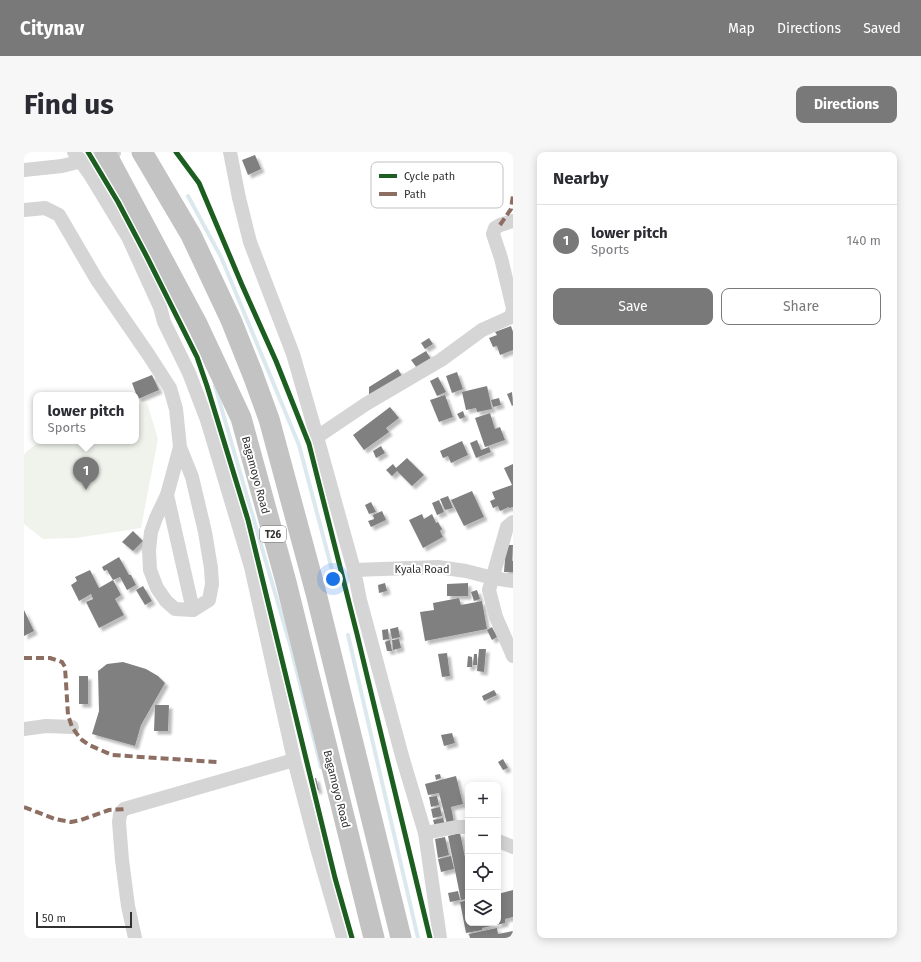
<!DOCTYPE html>
<meta charset="utf-8">
<style>
body{margin:0;font-family:"Fira Sans",sans-serif;background:#f7f7f7;color:#2b2b33}
.controls{position:absolute;right:12px;bottom:12px;display:grid;overflow:hidden;border-radius:8px;box-shadow:0 2px 10px #0003}
.controls button{width:36px;height:36px;display:grid;place-items:center;padding:0;border:0;border-bottom:1px solid #e1e1e2;background:#fff;color:#2b2b33;font:20px sans-serif}
.scale{position:absolute;left:12px;bottom:10px;width:96px;box-sizing:border-box;padding-left:4px;border:2px solid #313131;border-top:0;font-size:11px;line-height:14px;white-space:nowrap;color:#313131;-webkit-text-stroke:3px #fff;paint-order:stroke}
.you{position:absolute;left:309px;top:427px;width:14px;height:14px;margin:-10px;border:3px solid #fff;border-radius:50%;background:#1a73e8;box-shadow:0 0 0 6px #1a73e833}
.badge{display:grid;place-items:center;width:26px;height:26px;border-radius:50%;background:#797979;color:#fff;font-size:13px;font-weight:700}
.pin{position:absolute;translate:-50% -33px;filter:drop-shadow(0 1px 2px #0008)}
.pin::after{content:'';position:absolute;top:21px;width:14px;height:12px;background:inherit;clip-path:polygon(0 0,100% 0,50% 100%)}
.popup{position:absolute;left:9px;top:240px;width:106px;height:52px;box-sizing:border-box;display:grid;place-content:center;border-radius:8px;background:#fff;filter:drop-shadow(0 1px 3px #0005);font-size:13px;white-space:nowrap;color:#7c7c81}
.popup b{font-size:15px;color:#2b2b33}
.popup::after{content:'';position:absolute;left:50%;top:100%;margin-left:-8px;border:8px solid transparent;border-top-color:#fff}
.list{margin:0;padding:0;list-style:none}
h2{display:flex;justify-content:space-between;align-items:center;height:52px;margin:0;padding:0 16px;font-size:17px}
h2 small{font-size:13px;font-weight:400;color:#7c7c81}
.list li{display:grid;grid-template-columns:26px 1fr auto;gap:12px;align-items:center;box-sizing:border-box;height:72px;padding:0 16px;border-top:1px solid #e1e1e2}
.list b{display:block;font-size:15px;white-space:nowrap}
.list p{margin:0;font-size:13px;white-space:nowrap;color:#7c7c81}
.list em{font-size:13px;font-style:normal;color:#7c7c81}
.actions{display:flex;gap:8px;padding:12px 16px}
.actions a{flex:1;padding:9px 0;border:1px solid #797979;border-radius:8px;text-align:center;font-size:14px;color:#797979}
.actions .main{background:#797979;color:#fff}
.icon{flex:none;width:22px;height:22px;fill:none;stroke:currentColor;stroke-width:2;stroke-linecap:round;stroke-linejoin:round}
.map{position:relative;flex:none;width:489px;height:786px;overflow:hidden;border-radius:8px}
header{display:flex;align-items:center;gap:24px;box-sizing:border-box;height:56px;padding:0 20px;background:#797979;color:#fff}
header strong{font-size:19px}
nav{display:flex;gap:22px;margin-inline-start:auto;font-size:14px}
.intro{display:flex;align-items:center;justify-content:space-between;box-sizing:border-box;height:96px;padding:0 24px}
h1{margin:0;font-size:28px}
.button{padding:10px 18px;border-radius:8px;background:#797979;color:#fff;font-size:14px;font-weight:700}
main{display:flex;gap:24px;padding:0 24px}
aside{flex:1;background:#fff;border-radius:8px;box-shadow:0 2px 10px #0003}
.map>svg:first-child{display:block}
.green{fill:#f0f3ec}
.lines{fill:none;stroke-linecap:round;stroke-linejoin:round}
.stream{stroke:#dbe9ef;stroke-width:4}
.building{fill:#808080;filter:url(#shadow)}
.minor{stroke:#d5d5d5;stroke-width:14}
.highway{stroke:#c3c3c3;stroke-width:21}
.quiet{stroke:#8d6e63;stroke-width:4;stroke-dasharray:8 4;stroke-linecap:butt}
.cycleway-casing{stroke:#fff;stroke-width:8}
.cycleway{stroke:#1b5e20;stroke-width:5}
.labels{text-anchor:middle;stroke-width:4;stroke-linejoin:round;paint-order:stroke}
.shield{fill:#fff;stroke:#6f6f6f;stroke-width:1}
.shield-label{font-size:10px;font-weight:bold;fill:#313131}
.street-label{font-size:11px;fill:#313131;stroke:#fff}
.key{fill:#fff;stroke:#c1c1c1;stroke-width:1}
.key-label{font-size:11px;fill:#313131}
</style>
<header>
<strong>Citynav</strong>
<nav><a>Map</a><a>Directions</a><a>Saved</a></nav>
</header>
<div class="intro"><h1>Find us</h1><a class="button">Directions</a></div>
<main>
<div class="map">
<svg width="489" height="786" viewBox="0 0 489 786">
<defs>
<filter id="shadow"><feDropShadow dx="3.5" dy="3.5" stdDeviation="1" flood-color="#0004"/></filter>
</defs>
<rect width="100%" height="100%" fill="#fff"/>
<polygon class="green" points="123,251 134,287 117,376 52,386 19,387 0,372 0,303 3,299 17,289 112,289 112,252"/>
<g class="lines">
<g class="stream">
<polyline points="164,44 197,105 275,293 311,429"/>
<polyline points="191,234 267,496 297,615"/>
<polyline points="324,483 394,786"/>
</g>
</g>
<g class="building">
<polygon points="231,3 237,17 224,23 218,8"/>
<polygon points="451,13 464,13 464,30 451,31"/>
<polygon points="487,174 489,180 489,198 476,203 473,194 469,195 465,186 473,183 471,180"/>
<polygon points="405,186 409,192 401,197 397,191"/>
<polygon points="402,199 407,207 393,216 387,208"/>
<polygon points="374,217 378,224 345,246 345,235"/>
<polygon points="433,220 439,237 428,241 422,224"/>
<polygon points="128,223 135,238 114,247 108,231"/>
<polygon points="414,225 422,240 413,244 406,229"/>
<polygon points="463,234 468,257 453,260 452,256 442,258 438,240"/>
<polygon points="488,240 489,253 488,254 483,242"/>
<polygon points="421,243 429,265 415,270 406,248"/>
<polygon points="475,246 477,253 469,255 467,248"/>
<polygon points="366,255 375,266 362,276 365,280 340,298 329,283"/>
<polygon points="439,259 441,265 436,267 433,262"/>
<polygon points="466,261 471,277 476,275 481,288 461,295 451,266"/>
<polygon points="453,288 457,298 465,295 467,300 452,306 446,291"/>
<polygon points="438,289 444,303 427,311 424,304 419,306 416,299"/>
<polygon points="357,294 361,301 352,306 349,299"/>
<polygon points="383,306 400,323 388,334 373,319 368,324 362,318 369,312 372,316"/>
<polygon points="489,312 489,355 485,356 485,355 476,359 474,354 469,356 466,349 471,347 468,340 488,333 480,316"/>
<polygon points="448,339 460,365 440,374 427,348"/>
<polygon points="424,344 429,356 421,358 416,347"/>
<polygon points="415,348 420,360 413,363 408,351"/>
<polygon points="347,350 352,360 345,362 341,353"/>
<polygon points="358,359 362,368 347,375 344,369 350,367 349,363"/>
<polygon points="398,362 400,367 408,362 412,371 414,370 418,377 416,379 419,385 399,396 385,368"/>
<polygon points="109,379 119,389 109,399 98,390"/>
<polygon points="482,393 489,393 488,409 489,409 489,420 480,420"/>
<polygon points="95,405 105,423 107,423 112,433 103,438 96,425 89,428 83,418 80,419 78,415"/>
<polygon points="66,418 75,436 89,428 97,443 91,447 100,463 75,476 62,450 69,447 67,442 55,449 47,433 53,429 51,425"/>
<polygon points="361,431 363,439 355,441 354,433"/>
<polygon points="444,431 444,444 423,444 423,432"/>
<polygon points="119,434 128,449 121,453 112,438"/>
<polygon points="453,438 456,447 450,449 447,440"/>
<polygon points="435,446 437,453 458,449 463,477 401,489 396,460 410,458 409,451"/>
<polygon points="0,458 10,479 0,484"/>
<polygon points="374,475 376,485 368,487 366,477"/>
<polygon points="468,475 473,485 468,488 463,478"/>
<polygon points="364,477 365,487 359,488 358,478"/>
<polygon points="375,487 377,496 369,498 368,488"/>
<polygon points="366,488 368,499 363,499 361,490"/>
<polygon points="455,497 462,497 460,520 453,519"/>
<polygon points="423,501 426,524 418,525 414,502"/>
<polygon points="450,502 453,502 453,513 449,513"/>
<polygon points="444,504 448,505 448,515 443,515"/>
<polygon points="99,510 122,517 134,524 141,531 117,573 111,594 68,582 75,559 74,519 83,512"/>
<rect x="55" y="524" width="9" height="28"/>
<polygon points="470,538 473,543 460,549 458,544"/>
<polygon points="131,553 145,553 144,579 130,579"/>
<polygon points="428,581 431,591 420,594 417,583"/>
<polygon points="479,607 484,616 479,618 474,610"/>
<polygon points="416,622 417,626 412,628 411,623"/>
<polygon points="432,624 439,652 427,655 430,670 423,672 415,641 404,643 401,632"/>
<polygon points="288,626 292,626 295,638 291,639"/>
<polygon points="413,644 415,653 407,655 405,645"/>
<polygon points="416,655 418,664 409,666 407,657"/>
<polygon points="419,666 421,673 411,675 409,668"/>
<polygon points="436,681 444,720 444,747 437,748 424,684"/>
<polygon points="421,685 425,703 414,706 411,687"/>
<polygon points="427,704 430,717 417,720 414,707"/>
<polygon points="489,738 489,765 481,767 481,771 458,776 458,778 442,781 436,750 444,748 444,771 474,771 474,742"/>
<polygon points="434,739 436,748 426,750 424,741"/>
<polygon points="473,776 474,782 489,779 489,786 446,786 445,782"/>
</g>
<g class="lines">
<g class="minor">
<polyline points="50,0 67,24 104,85 136,155 140,170 165,221 183,268 227,415 270,608 293,696 319,786"/>
<polyline points="206,0 215,46 226,90 269,202 293,285 330,418 336,448 378,604 401,681 416,786"/>
<polyline points="0,18 38,14 90,1"/>
<polyline points="0,58 21,56 35,63 73,128 124,202 146,236 152,257 156,295 143,343 132,366 127,380 125,398 126,418 133,436 142,449 151,457 169,458 185,448 188,432 187,416 181,380 168,325 156,295"/>
<polyline points="489,69 476,73 471,76 469,82 477,106 489,156"/>
<polyline points="293,285 342,252 417,208 458,178 487,165 489,157"/>
<polyline points="143,343 169,458"/>
<polyline points="489,370 483,375 465,438 472,465 489,504"/>
<polyline points="330,418 414,415 442,419 469,426 489,429"/>
<polyline points="0,577 22,574 48,575"/>
<polyline points="401,681 432,675 444,675"/>
<polyline points="474,689 489,695"/>
<polyline points="111,786 104,754 98,708 95,670 96,662 100,657 270,608"/>
</g>
<g class="highway">
<polyline points="81,0 173,172 217,266 262,430 350,786"/>
<polyline points="118,0 167,83 207,168 229,223 245,267 292,441 377,786"/>
</g>
<g class="quiet">
<polyline points="476,73 487,57 489,43"/>
<polyline points="0,506 26,506 38,510 41,515 44,563 48,575 53,582 58,588 65,593 88,603 193,610"/>
<polyline points="0,655 31,667 47,670 57,668 85,658 102,657"/>
</g>
<g class="cycleway-casing">
<g id="cycleway">
<polyline points="64,0 94,50 123,105 173,205 183,234 224,368 311,726 328,786"/>
<polyline points="152,0 175,31 218,133 252,209 285,292 333,482 406,786"/>
</g>
</g>
<use href="#cycleway" class="cycleway"/>
</g>
<g class="labels">
<rect class="shield" x="236" y="374" width="26" height="16" rx="3"/>
<g class="shield-label">
<text x="249" y="386">T26</text>
</g>
<g class="street-label">
<text transform="translate(232 323) rotate(75)" y="4">Bagamoyo Road</text>
<text x="398" y="421">Kyala Road</text>
<text transform="translate(313 637) rotate(76)" y="4">Bagamoyo Road</text>
</g>
</g>
<rect x="347" y="10" width="132" height="46" rx="6" class="key"/>
<rect x="355" y="22" width="18" height="4" fill="#1b5e20"/>
<rect x="355" y="40" width="18" height="4" fill="#8d6e63"/>
<g class="key-label">
<text x="380" y="28">Cycle path</text>
<text x="380" y="46">Path</text>
</g>
</svg>
<div class="controls">
<button>+</button>
<button>−</button>
<button><svg class="icon" aria-label="locate" viewBox="0 0 24 24"><circle cx="12" cy="12" r="6"/><path d="M12 2v4M12 18v4M2 12h4M18 12h4"/></svg></button>
<button><svg class="icon" aria-label="layers" viewBox="0 0 24 24"><path d="M12 4l9 5-9 5-9-5zM3 14l9 5 9-5"/></svg></button>
</div>
<div class="scale">50 m</div>
<div class="you"></div>
<div class="pin badge" style="left:62px;top:338px">1</div>
<div class="popup"><b>lower pitch</b>Sports</div>
</div>
<aside>
<h2>Nearby<small></small></h2>
<ul class="list">
<li><span class="badge">1</span><div><b>lower pitch</b><p>Sports</p></div><em>140 m</em></li>
</ul>
<div class="actions"><a class="main">Save</a><a>Share</a></div>
</aside>
</main>
